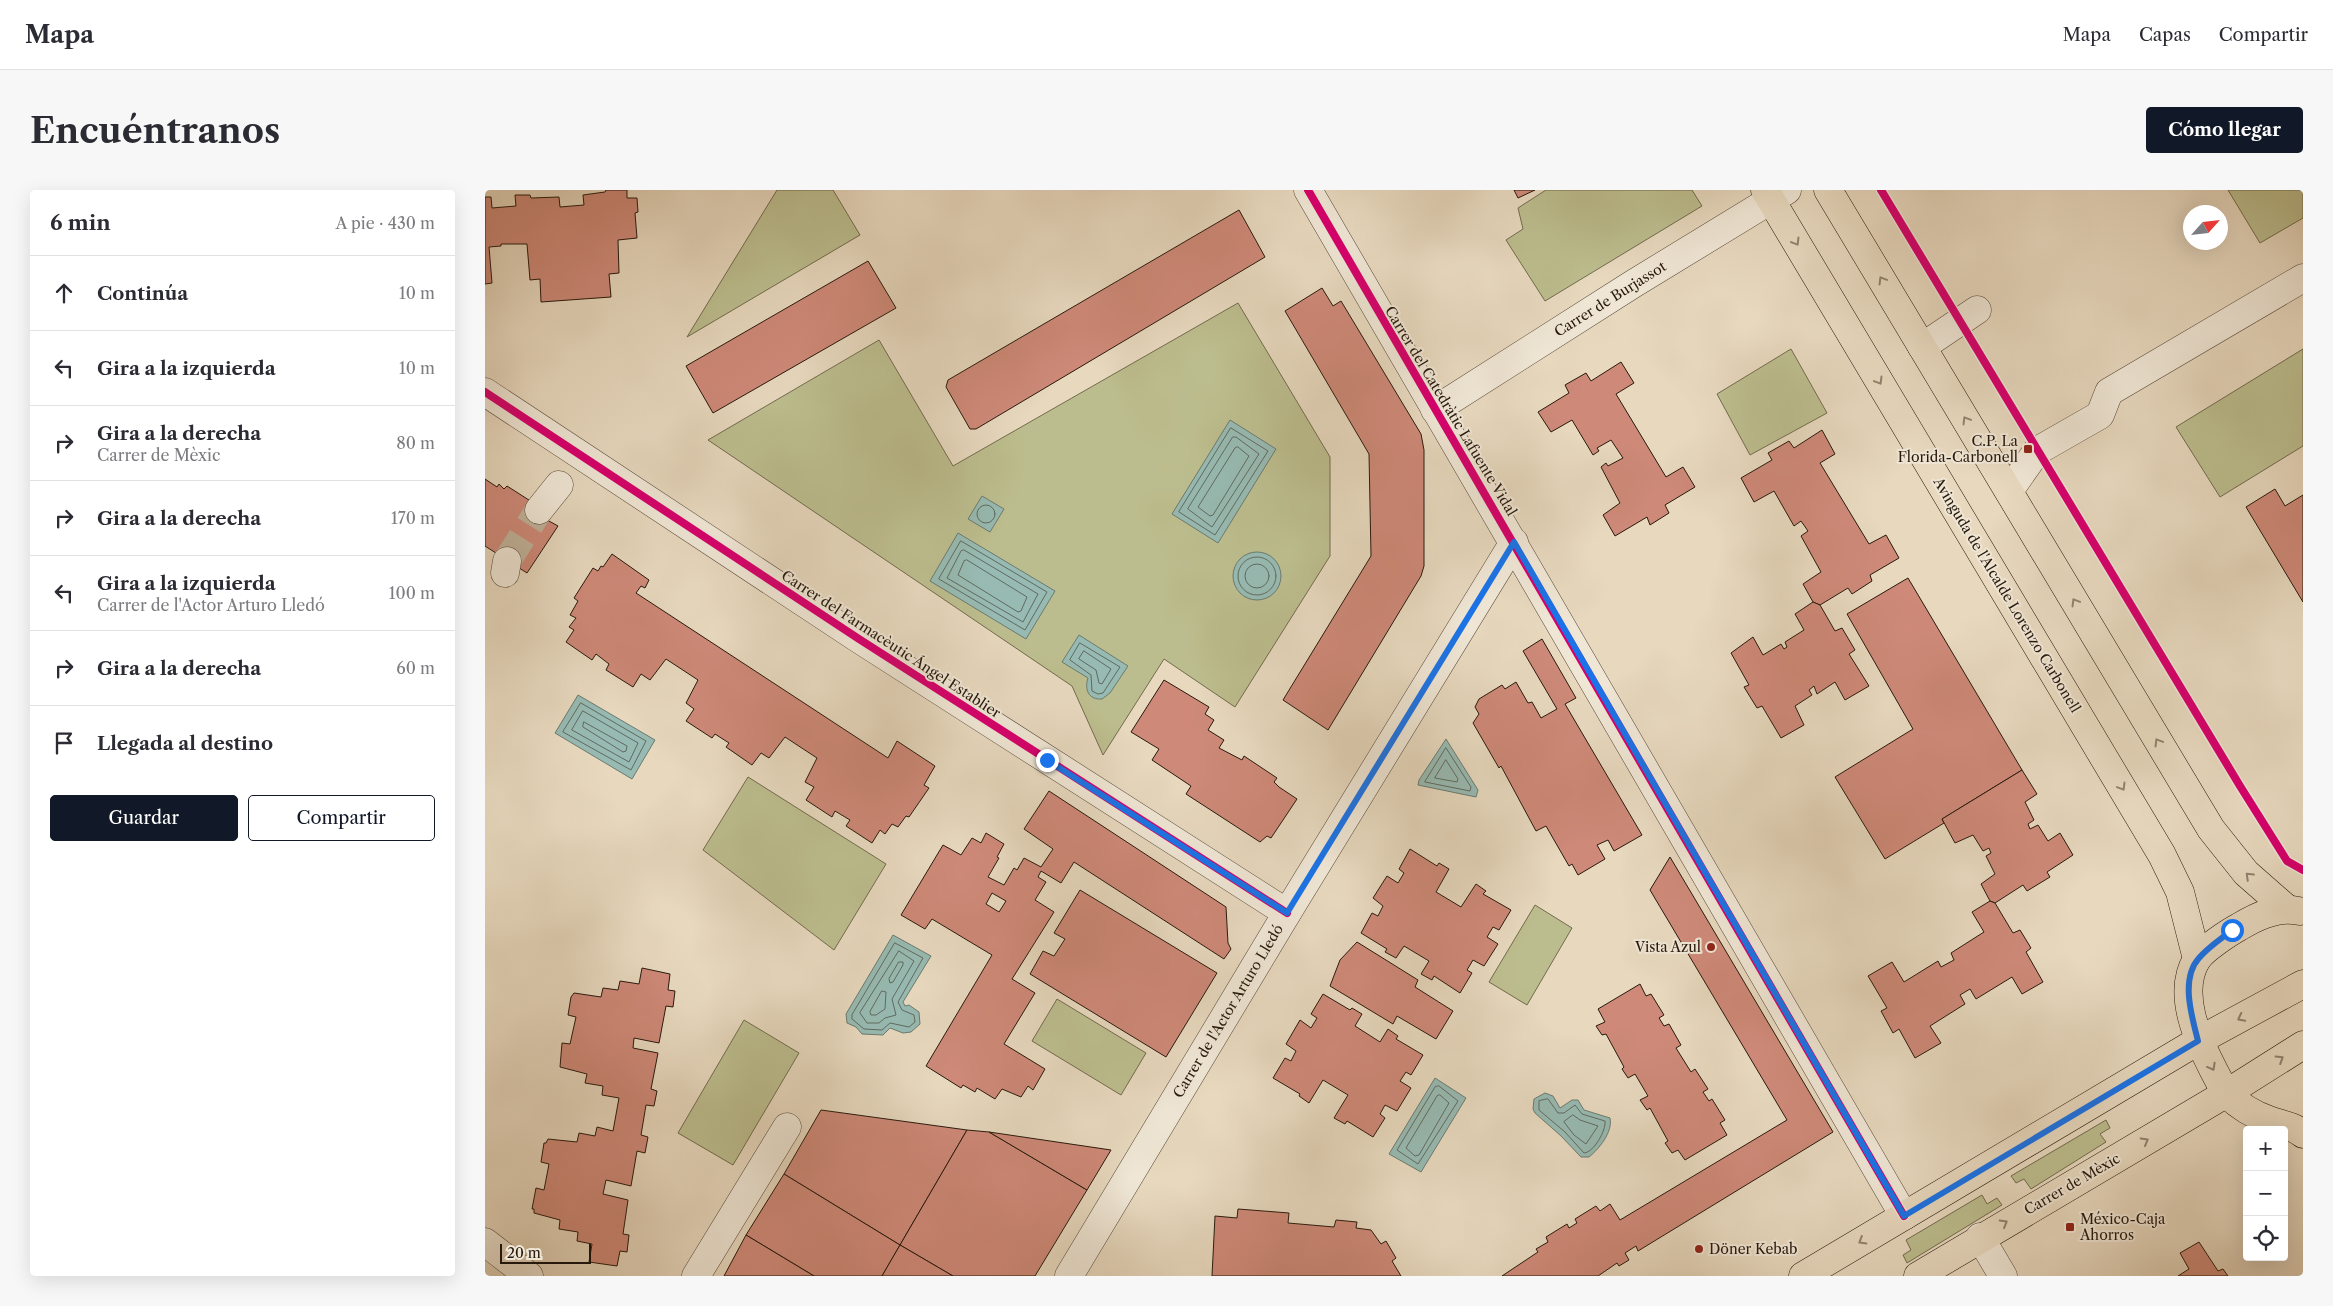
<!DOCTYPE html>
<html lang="es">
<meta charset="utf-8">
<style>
body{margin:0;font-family:"Libre Caslon Text",serif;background:#f7f7f7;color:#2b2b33}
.controls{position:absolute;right:15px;bottom:15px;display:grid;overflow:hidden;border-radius:5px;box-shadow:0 5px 20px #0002}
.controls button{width:45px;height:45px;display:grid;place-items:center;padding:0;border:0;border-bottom:1px solid #e1e1e2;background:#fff;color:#2b2b33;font:25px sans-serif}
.compass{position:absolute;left:1698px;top:15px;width:45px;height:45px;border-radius:50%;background:#fff;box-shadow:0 5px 20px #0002;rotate:63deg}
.scale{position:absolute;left:15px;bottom:12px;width:91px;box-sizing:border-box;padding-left:5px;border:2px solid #28190d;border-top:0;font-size:14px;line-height:18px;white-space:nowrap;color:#28190d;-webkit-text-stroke:4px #efe6d5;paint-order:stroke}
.stop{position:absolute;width:15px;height:15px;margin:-11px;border:4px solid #1a73e8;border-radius:50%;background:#fff}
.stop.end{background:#1a73e8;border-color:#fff;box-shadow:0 1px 5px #0008}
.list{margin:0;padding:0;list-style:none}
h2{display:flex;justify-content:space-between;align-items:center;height:65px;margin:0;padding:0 20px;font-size:21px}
h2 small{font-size:16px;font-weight:400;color:#7c7c81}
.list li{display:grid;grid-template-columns:32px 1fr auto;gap:15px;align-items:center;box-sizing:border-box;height:75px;padding:0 20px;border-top:1px solid #e1e1e2}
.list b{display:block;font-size:19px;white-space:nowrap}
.list p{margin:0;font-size:16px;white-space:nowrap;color:#7c7c81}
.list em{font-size:16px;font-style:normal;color:#7c7c81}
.actions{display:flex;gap:10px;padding:15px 20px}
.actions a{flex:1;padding:11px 0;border:1px solid #111827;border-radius:5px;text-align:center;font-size:18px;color:#111827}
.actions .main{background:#111827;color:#fff}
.icon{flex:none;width:28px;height:28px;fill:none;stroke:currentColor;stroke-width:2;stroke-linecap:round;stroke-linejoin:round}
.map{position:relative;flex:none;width:1818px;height:1086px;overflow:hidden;border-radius:5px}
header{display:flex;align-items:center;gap:30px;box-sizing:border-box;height:70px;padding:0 25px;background:#fff;border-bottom:1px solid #e1e1e2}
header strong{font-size:24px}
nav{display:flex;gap:28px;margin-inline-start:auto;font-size:18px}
.intro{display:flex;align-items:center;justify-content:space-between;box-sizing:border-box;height:120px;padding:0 30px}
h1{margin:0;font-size:35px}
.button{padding:12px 22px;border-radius:5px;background:#111827;color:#fff;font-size:18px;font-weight:700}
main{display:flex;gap:30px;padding:0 30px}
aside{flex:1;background:#fff;border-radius:5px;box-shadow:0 5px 20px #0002}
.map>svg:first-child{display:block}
.green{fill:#bcbd8e;stroke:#726b4e}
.water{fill:#97bab2;stroke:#6b7a70}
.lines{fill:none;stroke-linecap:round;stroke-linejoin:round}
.shore{stroke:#606a60;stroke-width:1}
.building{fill:#ce8978;stroke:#28190d;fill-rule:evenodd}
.minor-tunnel{stroke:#c1b29b;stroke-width:28;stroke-dasharray:28 14;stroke-linecap:butt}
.minor-casing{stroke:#584939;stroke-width:29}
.major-casing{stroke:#28190d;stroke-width:29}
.minor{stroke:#efe6d5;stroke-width:28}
.major{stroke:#e7d8be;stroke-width:28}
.cycleway-casing{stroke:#efe6d5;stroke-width:11}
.cycleway{stroke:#d6006c;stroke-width:8}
.oneway{stroke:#91826e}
.route{stroke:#1a73e8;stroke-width:6}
.poi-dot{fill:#8f2418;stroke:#efe6d5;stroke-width:2}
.labels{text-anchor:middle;stroke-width:4;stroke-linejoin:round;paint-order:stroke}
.street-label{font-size:14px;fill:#28190d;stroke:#efe6d5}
.poi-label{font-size:14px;fill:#28190d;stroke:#efe6d5;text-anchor:end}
</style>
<header>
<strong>Mapa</strong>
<nav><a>Mapa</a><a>Capas</a><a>Compartir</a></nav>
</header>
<div class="intro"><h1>Encuéntranos</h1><a class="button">Cómo llegar</a></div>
<main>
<aside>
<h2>6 min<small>A pie · 430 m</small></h2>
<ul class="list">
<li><svg class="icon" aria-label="ahead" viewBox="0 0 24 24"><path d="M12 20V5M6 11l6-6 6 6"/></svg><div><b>Continúa</b></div><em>10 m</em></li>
<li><svg class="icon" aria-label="left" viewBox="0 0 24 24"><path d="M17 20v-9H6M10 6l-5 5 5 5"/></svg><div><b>Gira a la izquierda</b></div><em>10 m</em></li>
<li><svg class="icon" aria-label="right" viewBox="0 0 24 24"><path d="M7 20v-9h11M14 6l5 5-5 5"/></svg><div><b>Gira a la derecha</b><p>Carrer de Mèxic</p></div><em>80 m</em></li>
<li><svg class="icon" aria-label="right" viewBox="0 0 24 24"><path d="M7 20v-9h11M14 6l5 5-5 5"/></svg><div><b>Gira a la derecha</b></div><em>170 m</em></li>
<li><svg class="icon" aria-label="left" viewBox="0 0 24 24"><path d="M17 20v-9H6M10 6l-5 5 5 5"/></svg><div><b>Gira a la izquierda</b><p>Carrer de l'Actor Arturo Lledó</p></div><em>100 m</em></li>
<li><svg class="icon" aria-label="right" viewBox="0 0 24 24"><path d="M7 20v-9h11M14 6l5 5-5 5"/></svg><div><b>Gira a la derecha</b></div><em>60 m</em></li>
<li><svg class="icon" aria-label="arrive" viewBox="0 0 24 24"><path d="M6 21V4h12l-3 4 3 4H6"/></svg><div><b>Llegada al destino</b></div></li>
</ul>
<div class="actions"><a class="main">Guardar</a><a>Compartir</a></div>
</aside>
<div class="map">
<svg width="1818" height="1086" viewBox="0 0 1818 1086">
<rect width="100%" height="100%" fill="#e7d8be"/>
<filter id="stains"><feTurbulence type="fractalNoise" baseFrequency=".004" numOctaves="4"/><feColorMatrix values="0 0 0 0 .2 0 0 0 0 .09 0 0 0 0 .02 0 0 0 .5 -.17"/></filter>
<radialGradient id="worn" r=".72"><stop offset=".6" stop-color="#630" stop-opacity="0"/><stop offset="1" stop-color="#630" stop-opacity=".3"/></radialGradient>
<g class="green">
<polygon points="292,0 348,0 375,45 202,147"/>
<polygon points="1061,0 1207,0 1217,16 1060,111 1021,50 1038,39 1033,18"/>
<polygon points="1743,0 1818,0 1818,28 1775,53"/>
<polygon points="753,113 845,267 845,366 750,517 679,469 618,565 587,496 223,250 394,150 468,276"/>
<polygon points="1306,159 1342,223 1265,265 1232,204"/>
<polygon points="1818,159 1818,256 1735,307 1691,237"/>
<polygon points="263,587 401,674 349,760 218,660"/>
<polygon points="1050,715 1087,738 1042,815 1004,792"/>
<polygon points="572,809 661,863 636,905 547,851"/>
<polygon points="259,830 314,863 248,975 193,943"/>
<polygon points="1621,930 1625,938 1615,944 1621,952 1546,999 1539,989 1531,993 1526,986"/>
<polygon points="1497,1005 1502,1014 1512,1008 1517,1015 1422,1073 1418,1065 1426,1060 1421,1050"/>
</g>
<g class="water">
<polygon points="745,230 791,259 733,353 687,324"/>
<polygon points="497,306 519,319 505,342 483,329"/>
<polygon points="473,343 570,401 541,449 445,391"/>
<circle cx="772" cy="386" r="24"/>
<path d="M594,445l49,31 -18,27 -8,6c-13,1 -18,-9 -14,-21l-26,-16z"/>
<polygon points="93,505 170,550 147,589 70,543"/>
<polygon points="961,549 993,600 991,607 933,595 934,590"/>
<polygon points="408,745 446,766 418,812 420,816 424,815 434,822 435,834 426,842 418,843 405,838 398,845 377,844 371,837 362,833 361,824"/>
<polygon points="950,888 981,908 936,982 904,964"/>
<path d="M1060,903l8,3 7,12 12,-8h6l6,10 26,8c3,14 -11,31 -21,39h-8l-20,-21 -26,-23 -2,-4 1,-10z"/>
</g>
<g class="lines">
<g class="shore">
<polygon points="746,238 783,261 730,345 694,322"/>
<polygon points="748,247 751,247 774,264 727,337 703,319"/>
<polygon points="753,257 764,266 728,325 725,326 713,317 750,258"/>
<circle cx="501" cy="324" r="9"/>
<polygon points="476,351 562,402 540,440 454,389"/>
<polygon points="479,360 553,404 538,432 462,388 476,361"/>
<circle cx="772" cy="386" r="19"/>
<polygon points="482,370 542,407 536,421 533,422 473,385 479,371"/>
<circle cx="772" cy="386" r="12"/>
<polygon points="595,453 635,477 618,503 613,504 607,501 606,485 585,470"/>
<polygon points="599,461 626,479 617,494 614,493 611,480 594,469"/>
<polygon points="96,513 161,551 146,580 78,542"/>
<polygon points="98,521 153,553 144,572 87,540"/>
<polygon points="99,532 142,556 141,561 138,562 98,537"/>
<polygon points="961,558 986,597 985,601 940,592"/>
<polygon points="961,570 973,589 972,592 950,588"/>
<polygon points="410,753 438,768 413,812 417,820 429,825 430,832 424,837 405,833 397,840 379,839 367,829 367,825"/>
<polygon points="414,761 429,771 407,809 411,825 400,828 394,833 382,833 375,823"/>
<polygon points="414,772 418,772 418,775 408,792 405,793 404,789"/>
<polygon points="397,801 401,802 400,819 391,825 386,825 385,822"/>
<polygon points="954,896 973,911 933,974 912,960 950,897"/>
<polygon points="955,905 964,913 934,965 930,966 921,958 952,906"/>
<path d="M1063,909l10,14h6l11,-8 7,9 23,7c1,10 -11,31 -21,32l-19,-21 -26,-22v-9z"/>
<polygon points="1088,925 1095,930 1113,936 1101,954 1089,945 1079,932"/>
</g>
</g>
<g class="building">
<polygon points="121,0 142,0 142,8 152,8 153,22 150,23 152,48 133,50 134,83 124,84 126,107 56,112 55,89 45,90 42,54 16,54 16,56 4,57 7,93 0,94 0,7 6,7 7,18 31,16 30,5 45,5 46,8 74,7 75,17 99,15 98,5 120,2"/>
<polygon points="1029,0 1050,0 1033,8"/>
<polygon points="754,20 780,67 491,239 485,239 461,197 463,190"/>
<polygon points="383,71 411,118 228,223 201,176"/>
<polygon points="837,98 848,116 856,111 936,244 939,260 939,376 936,386 843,540 798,510 886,366 884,264 800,121"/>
<polygon points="1136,172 1149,193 1131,204 1181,287 1198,277 1210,297 1180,315 1184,323 1165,335 1162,327 1130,346 1118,325 1135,313 1116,277 1121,273 1123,276 1138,268 1126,250 1112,258 1114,261 1108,265 1087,230 1066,242 1053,222 1084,203 1080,195 1101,183 1106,191"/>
<polygon points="1337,240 1350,264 1335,273 1384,354 1401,345 1414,368 1385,385 1387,391 1367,404 1363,398 1335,415 1328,412 1318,394 1336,382 1316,346 1323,341 1316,331 1309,336 1289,301 1269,312 1256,288 1287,270 1283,263 1304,251 1309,258"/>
<polygon points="0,289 12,297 14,294 19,299 22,296 47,312 55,326 73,336 42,383 0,356"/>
<polygon points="1790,299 1800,316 1818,305 1818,412 1761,317"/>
<polygon points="127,364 164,390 160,398 156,396 151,403 403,568 412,551 450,576 439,595 444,598 424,627 421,626 413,637 407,634 400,644 395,640 387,653 361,636 365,630 350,621 347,627 321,610 329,597 320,592 332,568 300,547 284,568 276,563 267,575 241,557 244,553 230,544 227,548 201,531 209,519 201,513 213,490 181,469 165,490 156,484 148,497 121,480 124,474 111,464 107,470 81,452 89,440 84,437 91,428 85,425 93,411 89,408 108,378 113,381 116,376 118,377"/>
<polygon points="1423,388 1537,580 1457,629 1459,633 1400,669 1350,587 1428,539 1362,424"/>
<polygon points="1328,412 1335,415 1350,441 1357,438 1370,460 1364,464 1384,496 1360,510 1350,492 1332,504 1329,496 1324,500 1327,505 1310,516 1319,535 1296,548 1277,516 1272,518 1259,497 1264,495 1246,463 1268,447 1278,465 1296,454 1299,459 1302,457 1300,452 1319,440 1310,424"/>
<polygon points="1057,449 1091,508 1080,514 1157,645 1129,661 1123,650 1112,655 1120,669 1093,685 1087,674 1084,676 1061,636 1051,641 1016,576 1014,578 988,533 994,524 990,517 994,509 1017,495 1020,499 1031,492 1043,513 1047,512 1056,528 1072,519 1038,461"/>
<polygon points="679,490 724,517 720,524 729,530 723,540 739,550 734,558 757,570 759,566 792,588 789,592 794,597 812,609 786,648 782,646 775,652 701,604 706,596 667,570 674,559 646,542"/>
<polygon points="1537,580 1552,604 1540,612 1549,630 1543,634 1545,639 1553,635 1563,651 1575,643 1588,665 1562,682 1565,687 1542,701 1538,695 1510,713 1505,711 1496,694 1510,684 1501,666 1506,663 1504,658 1498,661 1488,645 1470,653 1457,629"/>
<path d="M564,601l177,116 2,36 3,6 -7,10 -150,-97 -13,21 -20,-12 -3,6 8,5 -11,18 19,12 -42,67 23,14 -31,51 41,25 -12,21 -5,-4 -7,11 -19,-8 -7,10 -18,-11 -2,4 -12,-7 -2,3 -35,-22 66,-111 -60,-36 -7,10 -24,-14 42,-70 18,10 11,-17 9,5 5,-10 18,11 -7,13 2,1 -11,19 16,8 10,-17 3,2 7,-12 17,9 12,-18 -29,-20zM507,703l14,8 -7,11 -13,-8z"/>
<polygon points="925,659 952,676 954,673 964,679 951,702 976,717 991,694 1001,701 998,704 1026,720 1014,740 1008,737 1002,747 1013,754 999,776 988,770 982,780 987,783 975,803 949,786 947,790 936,784 944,771 919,756 911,768 900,762 902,759 876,743 887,723 893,726 898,716 888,708 902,686 913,693 919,683 914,679"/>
<polygon points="1185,667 1348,942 1153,1061 1151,1056 1140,1063 1144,1070 1134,1076 1132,1073 1113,1086 1017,1086 1053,1062 1051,1059 1063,1052 1061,1047 1082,1034 1084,1038 1092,1033 1090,1029 1111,1016 1115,1021 1125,1014 1135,1030 1302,930 1165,700"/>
<polygon points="595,700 732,783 681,867 545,784 558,761 569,766 580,749 569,743"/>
<polygon points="1505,711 1510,713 1528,743 1535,740 1546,758 1541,762 1558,792 1537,804 1527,787 1491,809 1485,799 1475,805 1480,814 1445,836 1456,853 1430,868 1414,839 1408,843 1396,821 1402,818 1383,786 1407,772 1419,792 1453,771 1456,777 1469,770 1466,763 1499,742 1487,722"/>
<polygon points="872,752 933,790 930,797 968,821 951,849 912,826 908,834 845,796 855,770"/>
<polygon points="157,778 185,784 183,800 190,801 188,817 181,816 174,853 149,848 148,858 173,863 166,899 172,901 169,916 161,915 156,945 163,947 160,963 152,961 146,996 121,990 118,1004 143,1010 138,1044 144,1045 142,1062 135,1061 132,1076 104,1072 107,1054 92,1051 93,1042 74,1039 75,1030 49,1023 49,1019 47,1019 51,998 59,1000 64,974 56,972 59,953 61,953 63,949 92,952 94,943 110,946 112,937 128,941 134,908 117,905 118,896 100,893 102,884 75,877 77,853 85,854 91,827 83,825 86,807 89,803 116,807 118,798 133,800 135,791 154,794"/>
<polygon points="1155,794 1161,806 1166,804 1179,825 1174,828 1179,836 1184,834 1196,855 1191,858 1206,882 1210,879 1223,899 1218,902 1224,911 1227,909 1240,930 1235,933 1242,945 1200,970 1193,960 1187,963 1180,953 1183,951 1165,918 1162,920 1155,910 1163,906 1150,884 1143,888 1137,879 1139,877 1121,844 1117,845 1111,836 1120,832 1113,819"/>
<polygon points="838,804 865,820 867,818 877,824 870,836 895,852 903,839 913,846 911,849 938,865 926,885 921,882 915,891 926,898 912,921 900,915 895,924 900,928 888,947 862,931 860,934 849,928 863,905 838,890 824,913 814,906 815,904 788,888 800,868 806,871 811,861 801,854 815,830 826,838 832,828 826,824"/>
<polygon points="336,920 482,940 415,1055 299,984"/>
<polygon points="482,940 504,942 602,1000 550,1086 468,1086 415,1055"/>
<polygon points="504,942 626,960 602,1000"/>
<polygon points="299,984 415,1055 397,1086 329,1086 261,1045"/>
<polygon points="753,1019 804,1023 803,1033 849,1037 851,1030 872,1032 871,1038 886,1040 896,1054 901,1051 911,1068 907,1071 916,1086 727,1086 730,1026 752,1028"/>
<polygon points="261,1045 329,1086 239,1086"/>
<polygon points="1714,1052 1733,1081 1738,1079 1743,1086 1693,1086 1704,1079 1695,1063"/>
<polygon points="415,1055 468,1086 397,1086"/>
</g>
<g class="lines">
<polyline class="minor-tunnel" points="22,371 54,320"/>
<g class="minor-casing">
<g id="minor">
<polyline points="823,0 1419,1026"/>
<polyline points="1437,157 1492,120"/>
<polyline points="0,202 374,449 802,723"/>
<polyline points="950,220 1148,94 1302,0"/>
<polyline points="1524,301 1552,261 1615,225 1624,202 1818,88"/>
<polyline points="54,320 74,295"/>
<polyline points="20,383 22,371"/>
<polyline points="1495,1047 1518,1086"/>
<polyline points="0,1052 44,1086"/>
<polyline points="211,1086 302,937"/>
<polyline points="584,1086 802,723 1029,352"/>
</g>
</g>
<g class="major-casing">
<g id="major">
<polyline points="1280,0 1677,665 1695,702 1712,769"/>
<polyline points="1343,0 1726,639 1761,683 1801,718"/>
<path d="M1814,721c-21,-5 -42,5 -60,16 -11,6 -35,22 -42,32 -21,34 1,81 17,112 4,7 8,17 13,23 11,11 27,21 42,26 13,5 23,5 34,14"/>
<polyline points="1318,1086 1713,851 1818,794"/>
<polyline points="1433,1086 1742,903 1818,855"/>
</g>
</g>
<use href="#minor" class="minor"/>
<use href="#major" class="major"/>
<g class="cycleway-casing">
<g id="cycleway">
<polyline points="823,0 1419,1026"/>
<polyline points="1396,0 1755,596 1802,671 1818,680"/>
<polyline points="0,202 374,449 802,723"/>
</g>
</g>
<use href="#cycleway" class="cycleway"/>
</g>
<defs><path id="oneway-chevron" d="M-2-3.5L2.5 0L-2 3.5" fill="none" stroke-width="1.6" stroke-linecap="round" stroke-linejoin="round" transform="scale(1.25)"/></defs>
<g class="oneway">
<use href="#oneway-chevron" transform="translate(1311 52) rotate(59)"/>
<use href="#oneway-chevron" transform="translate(1397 90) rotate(-121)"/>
<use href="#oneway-chevron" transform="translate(1394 191) rotate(59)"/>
<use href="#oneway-chevron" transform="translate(1481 230) rotate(-121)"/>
<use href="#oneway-chevron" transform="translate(1590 412) rotate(-121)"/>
<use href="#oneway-chevron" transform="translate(1673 552) rotate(-121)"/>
<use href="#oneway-chevron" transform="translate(1637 597) rotate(59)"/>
<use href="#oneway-chevron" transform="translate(1764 686) rotate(-136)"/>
<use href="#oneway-chevron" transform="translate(1756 828) rotate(153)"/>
<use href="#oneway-chevron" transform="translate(1795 869) rotate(-32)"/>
<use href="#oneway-chevron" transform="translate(1727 877) rotate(61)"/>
<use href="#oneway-chevron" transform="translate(1660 951) rotate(-30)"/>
<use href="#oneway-chevron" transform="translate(1519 1033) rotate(-30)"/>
<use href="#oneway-chevron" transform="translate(1377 1051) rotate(149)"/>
</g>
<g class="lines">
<path class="route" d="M562,570l240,153 227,-371 390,674 294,-175c-6,-24 -18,-62 1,-83 9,-11 22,-19 33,-28"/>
</g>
<g class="poi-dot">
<rect x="1538" y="254" width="10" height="10" rx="2.5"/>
<circle cx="1226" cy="757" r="5"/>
<rect x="1580" y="1032" width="10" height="10" rx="2.5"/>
<circle cx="1214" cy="1059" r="5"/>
</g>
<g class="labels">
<g class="street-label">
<text transform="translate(1125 109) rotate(-32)" y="5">Carrer de Burjassot</text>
<text transform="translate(966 221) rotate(59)" y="5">Carrer del Catedràtic Lafuente Vidal</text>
<text transform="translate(1522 405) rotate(59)" y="5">Avinguda de l'Alcalde Lorenzo Carbonell</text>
<text transform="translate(406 454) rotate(33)" y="5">Carrer del Farmacèutic Ángel Establier</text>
<text transform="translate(743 821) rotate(-59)" y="5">Carrer de l'Actor Arturo Lledó</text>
<text transform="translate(1587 994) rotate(-30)" y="5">Carrer de Mèxic</text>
</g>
<g class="poi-label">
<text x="1533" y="256">C.P. La<tspan x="1533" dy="16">Florida-Carbonell</tspan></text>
<text x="1216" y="762">Vista Azul</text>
<text x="1595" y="1034" text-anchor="start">México-Caja<tspan x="1595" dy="16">Ahorros</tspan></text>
<text x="1224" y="1064" text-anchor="start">Döner Kebab</text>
</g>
</g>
<rect width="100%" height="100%" filter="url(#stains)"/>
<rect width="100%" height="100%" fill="url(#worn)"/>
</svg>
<div class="controls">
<button>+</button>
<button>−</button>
<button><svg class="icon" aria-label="locate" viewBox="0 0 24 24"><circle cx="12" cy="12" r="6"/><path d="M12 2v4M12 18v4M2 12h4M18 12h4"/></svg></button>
</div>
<svg class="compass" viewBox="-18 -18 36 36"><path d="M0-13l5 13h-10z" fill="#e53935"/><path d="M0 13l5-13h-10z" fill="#7c7c81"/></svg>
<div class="scale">20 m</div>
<div class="stop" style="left:1747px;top:740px"></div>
<div class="stop end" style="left:562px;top:570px"></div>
</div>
</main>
